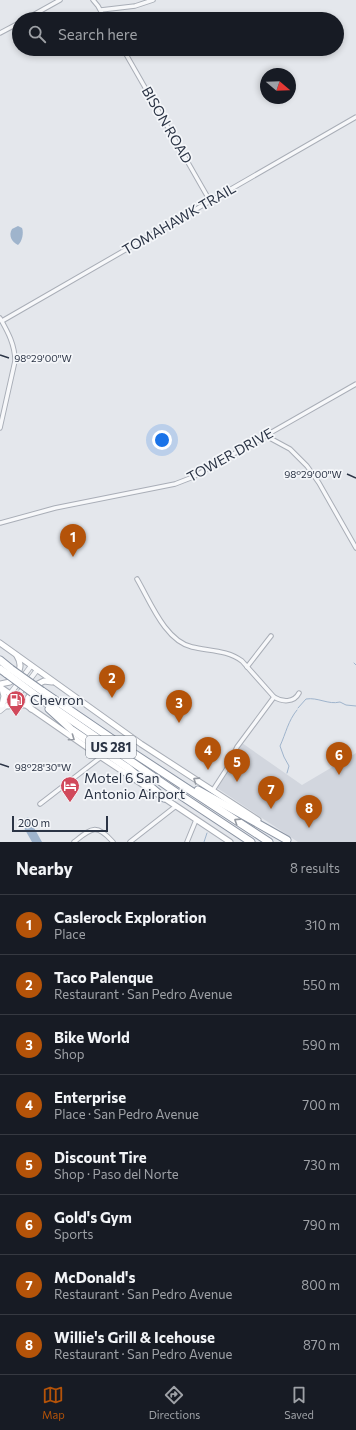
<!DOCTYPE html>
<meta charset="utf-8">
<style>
body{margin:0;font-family:Commissioner,sans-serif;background:#242831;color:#f1f3f6}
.compass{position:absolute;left:260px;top:68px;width:36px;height:36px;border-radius:50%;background:#171b24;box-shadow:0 2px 6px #0003;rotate:109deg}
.scale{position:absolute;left:12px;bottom:10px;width:96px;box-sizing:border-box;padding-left:4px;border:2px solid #2b3445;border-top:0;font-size:11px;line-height:14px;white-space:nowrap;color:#2b3445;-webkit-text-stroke:3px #f4f6f9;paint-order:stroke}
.you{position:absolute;left:162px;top:440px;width:14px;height:14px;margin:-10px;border:3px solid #fff;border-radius:50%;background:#1a73e8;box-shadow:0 0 0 6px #1a73e833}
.badge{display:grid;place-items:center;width:26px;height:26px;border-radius:50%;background:#b45309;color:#fff;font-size:13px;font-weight:700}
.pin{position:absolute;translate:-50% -33px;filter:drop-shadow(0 1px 2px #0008)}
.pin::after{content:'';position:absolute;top:21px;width:14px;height:12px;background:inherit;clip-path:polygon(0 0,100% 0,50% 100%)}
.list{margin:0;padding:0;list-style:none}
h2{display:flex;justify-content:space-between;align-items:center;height:52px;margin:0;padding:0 16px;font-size:17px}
h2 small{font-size:13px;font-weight:400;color:#9ea1a6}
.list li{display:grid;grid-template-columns:26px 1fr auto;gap:12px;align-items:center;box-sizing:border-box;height:60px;padding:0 16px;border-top:1px solid #363941}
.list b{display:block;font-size:15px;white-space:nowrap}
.list p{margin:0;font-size:13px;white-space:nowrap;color:#9ea1a6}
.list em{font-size:13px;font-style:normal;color:#9ea1a6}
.icon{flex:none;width:22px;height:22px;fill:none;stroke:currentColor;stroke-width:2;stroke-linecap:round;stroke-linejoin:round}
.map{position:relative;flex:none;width:356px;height:842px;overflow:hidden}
.search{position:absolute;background:#171b24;box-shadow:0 2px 6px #0003;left:12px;right:12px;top:12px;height:44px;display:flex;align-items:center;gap:10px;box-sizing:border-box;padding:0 14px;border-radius:22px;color:#9ea1a6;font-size:15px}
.sheet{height:532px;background:#171b24}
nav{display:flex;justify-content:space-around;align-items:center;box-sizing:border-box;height:56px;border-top:1px solid #363941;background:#171b24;font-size:11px;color:#9ea1a6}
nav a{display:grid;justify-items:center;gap:2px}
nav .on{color:#b45309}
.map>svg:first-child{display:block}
.built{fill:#d2d6de}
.water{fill:#9fb4cc}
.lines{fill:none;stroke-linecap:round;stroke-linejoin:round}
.stream{stroke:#9fb4cc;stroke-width:1}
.minor-casing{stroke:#a9aeb7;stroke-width:5.5}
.tertiary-casing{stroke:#a9aeb7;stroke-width:6}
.secondary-casing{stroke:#a9aeb7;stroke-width:7}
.motorway-casing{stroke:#8b94a3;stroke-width:9}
.minor{stroke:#f7f8fa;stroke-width:3.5}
.tertiary{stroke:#f7f8fa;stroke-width:4.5}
.secondary{stroke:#fff;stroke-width:5}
.motorway{stroke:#fff;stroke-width:7}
.motorway-bridge-casing{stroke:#8b94a3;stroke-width:9;stroke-linecap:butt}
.motorway-bridge{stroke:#fff;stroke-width:7}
.oneway{stroke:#959aa2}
.ticks{fill:none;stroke:#2b3445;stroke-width:1.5}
.labels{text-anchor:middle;stroke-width:3.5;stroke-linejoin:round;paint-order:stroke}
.shield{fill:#f4f6f9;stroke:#676e7b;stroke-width:1}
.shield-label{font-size:13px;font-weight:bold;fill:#2b3445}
.street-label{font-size:14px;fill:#2b3445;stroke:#f4f6f9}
.poi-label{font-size:14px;fill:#2b3445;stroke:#f4f6f9;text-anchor:start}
.ticks-label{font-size:10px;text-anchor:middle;fill:#2b3445;stroke:#f4f6f9;stroke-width:3.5;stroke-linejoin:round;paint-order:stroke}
</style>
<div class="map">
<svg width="356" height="842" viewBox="0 0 356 842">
<rect width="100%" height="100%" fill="#e4e7ec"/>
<polygon class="built" points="242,743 302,785 356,753 356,842 298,842 217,788 226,775 235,754"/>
<g class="water">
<path d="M18,226l4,2c2,5 0,14 -4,17 -6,-3 -10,-9 -6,-16z"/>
<polygon points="28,817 42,842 32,842 20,821"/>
</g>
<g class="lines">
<g class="stream">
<polyline points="354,663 356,665"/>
<path d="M298,708l8,-9c12,-2 22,6 34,3l6,3 10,1"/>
<path d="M287,773l2,-7 -5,-9 -4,-11c6,-13 8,-25 17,-36"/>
<polyline points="204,842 207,833"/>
</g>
<g class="minor-casing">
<g id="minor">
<polyline points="93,0 98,6 105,19"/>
<polyline points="101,10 135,6 153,0"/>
<polyline points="26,19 60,0"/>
<polyline points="0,33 19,23"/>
<polyline points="123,49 210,201"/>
<path d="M0,318c8,14 15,27 15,43l-15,67"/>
<polyline points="2,321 356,117"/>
<polyline points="266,436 290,449 307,466 319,483 356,548"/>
<polyline points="0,523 55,508 175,484 193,477 356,384"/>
<path d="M137,579c13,22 28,62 55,68 17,4 36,3 50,14l32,36c8,5 20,6 25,-4"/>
<polyline points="247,667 271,636"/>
<polyline points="213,790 226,770 237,747 274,697"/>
<polyline points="40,804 101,757"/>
<path d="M74,842c18,-14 22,-19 39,0"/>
<polyline points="130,842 176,806"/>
<polyline points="187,842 196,820"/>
</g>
</g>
<g class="tertiary-casing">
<g id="tertiary">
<polyline points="1,706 31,666"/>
<polyline points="0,711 16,698 37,670"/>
</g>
</g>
<g class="secondary-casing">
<g id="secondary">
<polyline points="0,643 141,744 258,820"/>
<path d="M0,684l10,-2c8,-8 14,-15 7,-26"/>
<polyline points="0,687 101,757 151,790"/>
<polyline points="2,689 4,696 2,705"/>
<polyline points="8,706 16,704 24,705"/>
<polyline points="31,709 28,703 28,698 38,684 44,681 52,682"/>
<polyline points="161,796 230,842"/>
</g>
</g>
<g class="motorway-casing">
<g id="motorway">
<polyline points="0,660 11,669"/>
<polyline points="0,669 7,674"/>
<polyline points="42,691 124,747 269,842"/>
<polyline points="38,697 180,795 251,842"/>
<polyline points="49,709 72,730 128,768 164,798"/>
<polyline points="198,790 287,840"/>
</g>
</g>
<use href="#minor" class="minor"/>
<use href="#tertiary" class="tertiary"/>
<use href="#secondary" class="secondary"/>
<use href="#motorway" class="motorway"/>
<g class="motorway-bridge-casing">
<g id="motorway-bridge">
<polyline points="11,669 42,691"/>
<polyline points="7,674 38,697"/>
</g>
</g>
<use href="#motorway-bridge" class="motorway-bridge"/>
</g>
<defs><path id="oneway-chevron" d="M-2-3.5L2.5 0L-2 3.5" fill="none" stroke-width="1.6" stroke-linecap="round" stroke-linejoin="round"/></defs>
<g class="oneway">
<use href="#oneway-chevron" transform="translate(72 738) rotate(35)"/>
<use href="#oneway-chevron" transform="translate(196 780) rotate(-147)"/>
<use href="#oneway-chevron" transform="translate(237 821) rotate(-147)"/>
</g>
<path class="ticks" d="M0,355l9,3M347,474l9,4M0,764l9,3"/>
<defs>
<g id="fuel-pin" transform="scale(1)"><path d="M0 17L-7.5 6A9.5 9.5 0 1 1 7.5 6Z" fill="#d1495b" stroke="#f4f6f9"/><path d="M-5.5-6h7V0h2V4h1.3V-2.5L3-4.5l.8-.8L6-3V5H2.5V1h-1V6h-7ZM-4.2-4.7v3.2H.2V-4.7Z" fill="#fff"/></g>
<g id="hotel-pin" transform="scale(1)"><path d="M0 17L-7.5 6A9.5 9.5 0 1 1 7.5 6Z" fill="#d1495b" stroke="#f4f6f9"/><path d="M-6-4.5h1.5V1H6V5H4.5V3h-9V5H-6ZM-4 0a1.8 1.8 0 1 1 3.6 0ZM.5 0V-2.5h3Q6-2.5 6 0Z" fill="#fff"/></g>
</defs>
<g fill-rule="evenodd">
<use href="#fuel-pin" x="16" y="700"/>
<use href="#hotel-pin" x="70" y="786"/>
</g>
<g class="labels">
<rect class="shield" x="86" y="736" width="50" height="22" rx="3"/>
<g class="shield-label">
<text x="111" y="752">US 281</text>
</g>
<g class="street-label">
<text transform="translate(167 125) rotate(60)" y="5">BISON ROAD</text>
<text transform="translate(179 219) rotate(-30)" y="5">TOMAHAWK TRAIL</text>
<text transform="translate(230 455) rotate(-29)" y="5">TOWER DRIVE</text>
</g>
<g class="poi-label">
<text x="30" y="705">Chevron</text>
<text x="84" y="783">Motel 6 San<tspan x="84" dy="16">Antonio Airport</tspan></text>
</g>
</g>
<g class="ticks-label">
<text x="43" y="362">98°29'00"W</text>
<text x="313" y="478">98°29'00"W</text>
<text x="43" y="771">98°28'30"W</text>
</g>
</svg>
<svg class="compass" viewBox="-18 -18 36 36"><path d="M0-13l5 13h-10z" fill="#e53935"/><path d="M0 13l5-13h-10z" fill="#9ea1a6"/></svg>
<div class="scale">200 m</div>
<div class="you"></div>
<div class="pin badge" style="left:73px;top:557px">1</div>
<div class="pin badge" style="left:112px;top:698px">2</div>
<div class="pin badge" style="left:179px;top:723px">3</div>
<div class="pin badge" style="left:208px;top:770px">4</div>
<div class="pin badge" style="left:237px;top:782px">5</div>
<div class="pin badge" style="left:339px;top:775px">6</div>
<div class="pin badge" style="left:271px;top:809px">7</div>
<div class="pin badge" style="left:309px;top:828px">8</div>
<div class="search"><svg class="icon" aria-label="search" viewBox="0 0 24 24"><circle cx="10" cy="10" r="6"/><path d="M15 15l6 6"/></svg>Search here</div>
</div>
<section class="sheet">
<h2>Nearby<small>8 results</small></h2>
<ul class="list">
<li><span class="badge">1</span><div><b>Caslerock Exploration</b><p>Place</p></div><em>310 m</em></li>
<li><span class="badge">2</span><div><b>Taco Palenque</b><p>Restaurant · San Pedro Avenue</p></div><em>550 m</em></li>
<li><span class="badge">3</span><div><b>Bike World</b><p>Shop</p></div><em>590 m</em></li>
<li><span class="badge">4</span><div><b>Enterprise</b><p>Place · San Pedro Avenue</p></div><em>700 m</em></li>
<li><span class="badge">5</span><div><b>Discount Tire</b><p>Shop · Paso del Norte</p></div><em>730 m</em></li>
<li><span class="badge">6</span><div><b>Gold's Gym</b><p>Sports</p></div><em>790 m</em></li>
<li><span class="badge">7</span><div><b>McDonald's</b><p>Restaurant · San Pedro Avenue</p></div><em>800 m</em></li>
<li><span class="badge">8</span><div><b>Willie's Grill &amp; Icehouse</b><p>Restaurant · San Pedro Avenue</p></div><em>870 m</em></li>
</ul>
</section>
<nav>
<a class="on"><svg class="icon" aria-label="map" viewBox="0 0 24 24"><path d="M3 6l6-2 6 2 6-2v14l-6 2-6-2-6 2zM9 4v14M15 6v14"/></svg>Map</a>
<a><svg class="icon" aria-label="directions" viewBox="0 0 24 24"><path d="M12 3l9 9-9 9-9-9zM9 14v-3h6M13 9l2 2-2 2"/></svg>Directions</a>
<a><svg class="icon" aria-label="saved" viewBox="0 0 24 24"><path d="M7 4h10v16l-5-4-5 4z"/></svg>Saved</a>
</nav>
